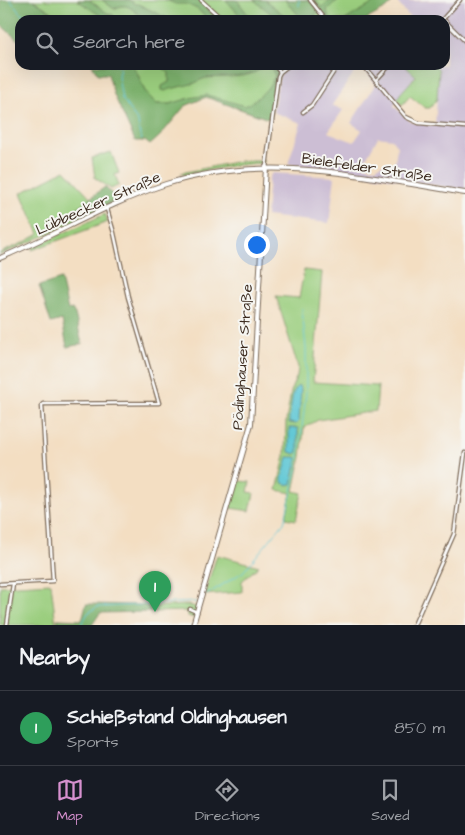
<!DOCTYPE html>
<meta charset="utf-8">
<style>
body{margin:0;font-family:"Architects Daughter",sans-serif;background:#20242c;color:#f1f3f6}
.you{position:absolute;left:256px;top:244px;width:18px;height:18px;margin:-12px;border:4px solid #fff;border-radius:50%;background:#1a73e8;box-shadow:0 0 0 8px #1a73e833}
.badge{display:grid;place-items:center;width:32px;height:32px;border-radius:50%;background:#d690ce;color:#fff;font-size:16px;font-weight:700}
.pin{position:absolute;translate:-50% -41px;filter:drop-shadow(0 1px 2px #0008)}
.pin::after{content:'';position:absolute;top:26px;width:18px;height:15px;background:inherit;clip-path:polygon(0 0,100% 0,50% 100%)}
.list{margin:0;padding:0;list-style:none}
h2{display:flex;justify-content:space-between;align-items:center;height:65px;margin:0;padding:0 20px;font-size:21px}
h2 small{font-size:16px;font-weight:400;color:#9ea1a6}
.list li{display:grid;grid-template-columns:32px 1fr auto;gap:15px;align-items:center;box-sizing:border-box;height:75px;padding:0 20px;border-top:1px solid #363941}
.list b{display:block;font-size:19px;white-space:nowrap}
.list p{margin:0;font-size:16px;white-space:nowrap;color:#9ea1a6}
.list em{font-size:16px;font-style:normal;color:#9ea1a6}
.icon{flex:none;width:28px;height:28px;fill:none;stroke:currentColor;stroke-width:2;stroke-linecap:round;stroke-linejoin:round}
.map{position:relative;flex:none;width:465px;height:625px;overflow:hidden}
.search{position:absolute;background:#171b24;box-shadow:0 5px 20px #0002;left:15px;right:15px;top:15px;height:55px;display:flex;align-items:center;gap:12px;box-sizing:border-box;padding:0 18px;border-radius:15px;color:#9ea1a6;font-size:19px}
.sheet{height:140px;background:#171b24}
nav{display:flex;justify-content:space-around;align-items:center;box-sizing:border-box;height:70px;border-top:1px solid #363941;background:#171b24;font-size:14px;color:#9ea1a6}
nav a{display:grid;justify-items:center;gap:2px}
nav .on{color:#d690ce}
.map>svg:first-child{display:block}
.industrial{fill:#ccbed4;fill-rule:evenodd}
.green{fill:#9acd7d;stroke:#6a7c4e}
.forest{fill:#7bb06c;stroke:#5b6d45}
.water{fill:#5bc6d4;stroke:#4b7879}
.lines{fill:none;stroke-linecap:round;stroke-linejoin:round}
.stream{stroke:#5bc6d4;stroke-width:1}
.street-casing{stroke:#7b6957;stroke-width:5}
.secondary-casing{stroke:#7b6957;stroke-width:6}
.street{stroke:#fff;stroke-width:2.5}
.secondary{stroke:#fff;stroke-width:4}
.labels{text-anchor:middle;stroke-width:4;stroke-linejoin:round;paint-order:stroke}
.street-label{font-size:15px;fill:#3b2a1e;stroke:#f6f6f2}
</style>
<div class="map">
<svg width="465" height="625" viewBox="0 0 465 625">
<rect width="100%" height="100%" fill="#f6f6f2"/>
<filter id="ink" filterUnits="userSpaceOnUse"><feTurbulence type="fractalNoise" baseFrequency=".02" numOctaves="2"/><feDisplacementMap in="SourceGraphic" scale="10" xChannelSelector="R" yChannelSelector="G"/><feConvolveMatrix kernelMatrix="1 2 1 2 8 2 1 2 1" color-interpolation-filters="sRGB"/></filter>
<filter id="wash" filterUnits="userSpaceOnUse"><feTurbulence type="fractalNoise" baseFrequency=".0096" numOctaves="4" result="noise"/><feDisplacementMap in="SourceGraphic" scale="20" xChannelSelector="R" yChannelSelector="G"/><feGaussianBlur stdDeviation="1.12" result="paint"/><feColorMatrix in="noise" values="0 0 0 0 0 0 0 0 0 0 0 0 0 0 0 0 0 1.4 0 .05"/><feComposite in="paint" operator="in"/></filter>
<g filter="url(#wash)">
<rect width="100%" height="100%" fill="#f3dec2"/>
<g class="industrial">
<path d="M465,0v190l-137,-22 -40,-4 13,-41 -28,-11 6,-34 4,-8 9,-5h67l-27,40 11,5 -15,22 26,10 8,-12 -11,-7 25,-39 -15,-19h43l12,10 -16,19 -6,12 17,16 24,4 4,-56 -4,-5h10v-45h-33l-16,-19zM378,137l14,2 5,8 -3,22 -12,-5 -6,4 -12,-2 -1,-2z"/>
<polygon points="272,173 335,177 329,223 266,216 269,178"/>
</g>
<g class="green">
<polygon points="33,0 389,0 360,20 64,20"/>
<path d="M131,65h156l-7,8 -3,5 -8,41 -63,-22 -21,9 -3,-5 -12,3h-13c-4,-4 -9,-8 -12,-13 -5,-8 -6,-20 -14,-26z"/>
<polygon points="404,65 435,65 439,70 437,99 430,108 425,108 410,96 402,105 397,100 400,94 416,76"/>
<polygon points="111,152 119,173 115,175 119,185 111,189 95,178 92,158"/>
<polygon points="240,161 265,161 262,163 237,165 183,175 181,173"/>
<polygon points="65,170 91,198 77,208 83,215 117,199 118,201 57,230 0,255 0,253 25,242 39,234 21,193"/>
<polygon points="105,214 108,222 32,250 33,247"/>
<polygon points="304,270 322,272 313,382 378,386 376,411 318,420 304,428 301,457 294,491 302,493 296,520 286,518 291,493 277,490 285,456 286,421 292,387 297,376 298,367 276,296 299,298"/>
<polygon points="238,481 250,482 248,492 254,493 250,511 230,508"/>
<polygon points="217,555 259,566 242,581 242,592 204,595"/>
<polygon points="51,583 56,625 0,625 0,586"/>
<polygon points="187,605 197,607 194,618 188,616 188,611 150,612 150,607"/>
</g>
<g class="forest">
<polygon points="0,0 33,0 64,20 20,20 20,42 0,24"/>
<polygon points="77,0 89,0 110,15 112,14 117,20 107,20"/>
<path d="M102,0h27l6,4h3l33,16c-7,0 -19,2 -25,-1 -14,-6 -15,-19 -32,-10z"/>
<polygon points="165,0 197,0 219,20 209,20 197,9 186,4 176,4"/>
<polygon points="226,0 237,0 252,20 244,20"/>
<polygon points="254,0 265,0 290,20 279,20"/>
<path d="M285,0h24l9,11c-3,6 -8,9 -15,9z"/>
<polygon points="312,0 317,0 316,1 322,7 330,0 340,0 334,3 327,10 328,15 333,20 328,20"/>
<polygon points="379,0 395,0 387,8 365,20 345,20"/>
<path d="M92,65h39c8,6 9,18 14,26 3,5 8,9 12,13h13l20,-6 17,-3 38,11c13,-7 23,-16 30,-30l-3,-7 -7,-3c-16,14 -40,10 -59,12 -5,1 -7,3 -11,5 -10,3 -20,4 -30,8l-3,-1v-4l7,-4v-9l-9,-8h17l7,3 6,-3h59c8,2 14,0 22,0l9,8 -3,5 -8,41 -63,-22 -21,9 -25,30 -10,9 -5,-4h-10l-21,-46 -6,-21h-10z"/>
<polygon points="105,187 117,199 83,215 77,208"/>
<polygon points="61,279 68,310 72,309 75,314 82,344 67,347 62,320 51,323 39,286"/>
<polygon points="86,604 150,605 150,612 100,613 92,625 58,625 57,619 82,620"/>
</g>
<g class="water">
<polygon points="298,385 301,388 299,421 296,424 289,423 289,419 293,393"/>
<polygon points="289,428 298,428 298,452 295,454 289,452"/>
<polygon points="288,457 296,457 297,459 292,484 286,485 282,482 282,478"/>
</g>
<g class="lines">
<g class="stream">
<polyline points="10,0 22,14 32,20"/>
<polyline points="299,0 299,6"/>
<polyline points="116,65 120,67 118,76 122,99 138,122 140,135 142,139"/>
<polyline points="206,595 243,572 284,523 297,470 306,393 306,348 302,309"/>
<polyline points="81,625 88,613 97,607 196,602"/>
</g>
</g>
</g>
<g filter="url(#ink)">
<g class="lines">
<g class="street-casing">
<g id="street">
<polyline points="201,0 223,20"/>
<polyline points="310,0 326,20"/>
<polyline points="442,20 460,0"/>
<polyline points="445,21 465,41"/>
<polyline points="274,65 280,72"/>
<polyline points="363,65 406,117 419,123 465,127"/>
<polyline points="376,80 390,65"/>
<polyline points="303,112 312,105 338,65"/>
<polyline points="266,167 278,76 280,72 289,65"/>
<polyline points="0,584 53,581 42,405 43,404 159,403 128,297 114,233 107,209"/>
<polyline points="190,609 197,612"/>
<polyline points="7,625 13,584"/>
<polyline points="414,625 454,534 465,453"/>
</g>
</g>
<g class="secondary-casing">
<g id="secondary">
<path d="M0,258c56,-23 108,-55 166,-74 100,-32 198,-7 299,9"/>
<polyline points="193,625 251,424 266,167"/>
</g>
</g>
<use href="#street" class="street"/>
<use href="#secondary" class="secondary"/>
</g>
</g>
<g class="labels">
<g class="street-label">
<text transform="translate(367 167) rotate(8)" y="5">Bielefelder Straße</text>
<text transform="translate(98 203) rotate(-24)" y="5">Lübbecker Straße</text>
<text transform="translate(242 357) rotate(-86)" y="5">Pödinghauser Straße</text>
</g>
</g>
</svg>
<div class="you"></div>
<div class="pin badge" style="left:155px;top:612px;background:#2e9e5b">1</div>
<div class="search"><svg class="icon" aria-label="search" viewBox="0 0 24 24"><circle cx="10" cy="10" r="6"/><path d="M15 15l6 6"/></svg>Search here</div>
</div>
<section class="sheet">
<h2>Nearby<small></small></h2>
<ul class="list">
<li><span class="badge" style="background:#2e9e5b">1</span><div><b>Schießstand Oldinghausen</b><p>Sports</p></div><em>850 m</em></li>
</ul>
</section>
<nav>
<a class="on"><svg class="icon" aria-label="map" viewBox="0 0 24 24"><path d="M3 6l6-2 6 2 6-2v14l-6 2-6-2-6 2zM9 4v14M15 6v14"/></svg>Map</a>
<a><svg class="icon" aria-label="directions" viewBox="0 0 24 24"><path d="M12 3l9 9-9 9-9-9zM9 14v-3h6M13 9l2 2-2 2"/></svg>Directions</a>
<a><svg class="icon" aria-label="saved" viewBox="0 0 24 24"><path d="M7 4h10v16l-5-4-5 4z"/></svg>Saved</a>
</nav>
